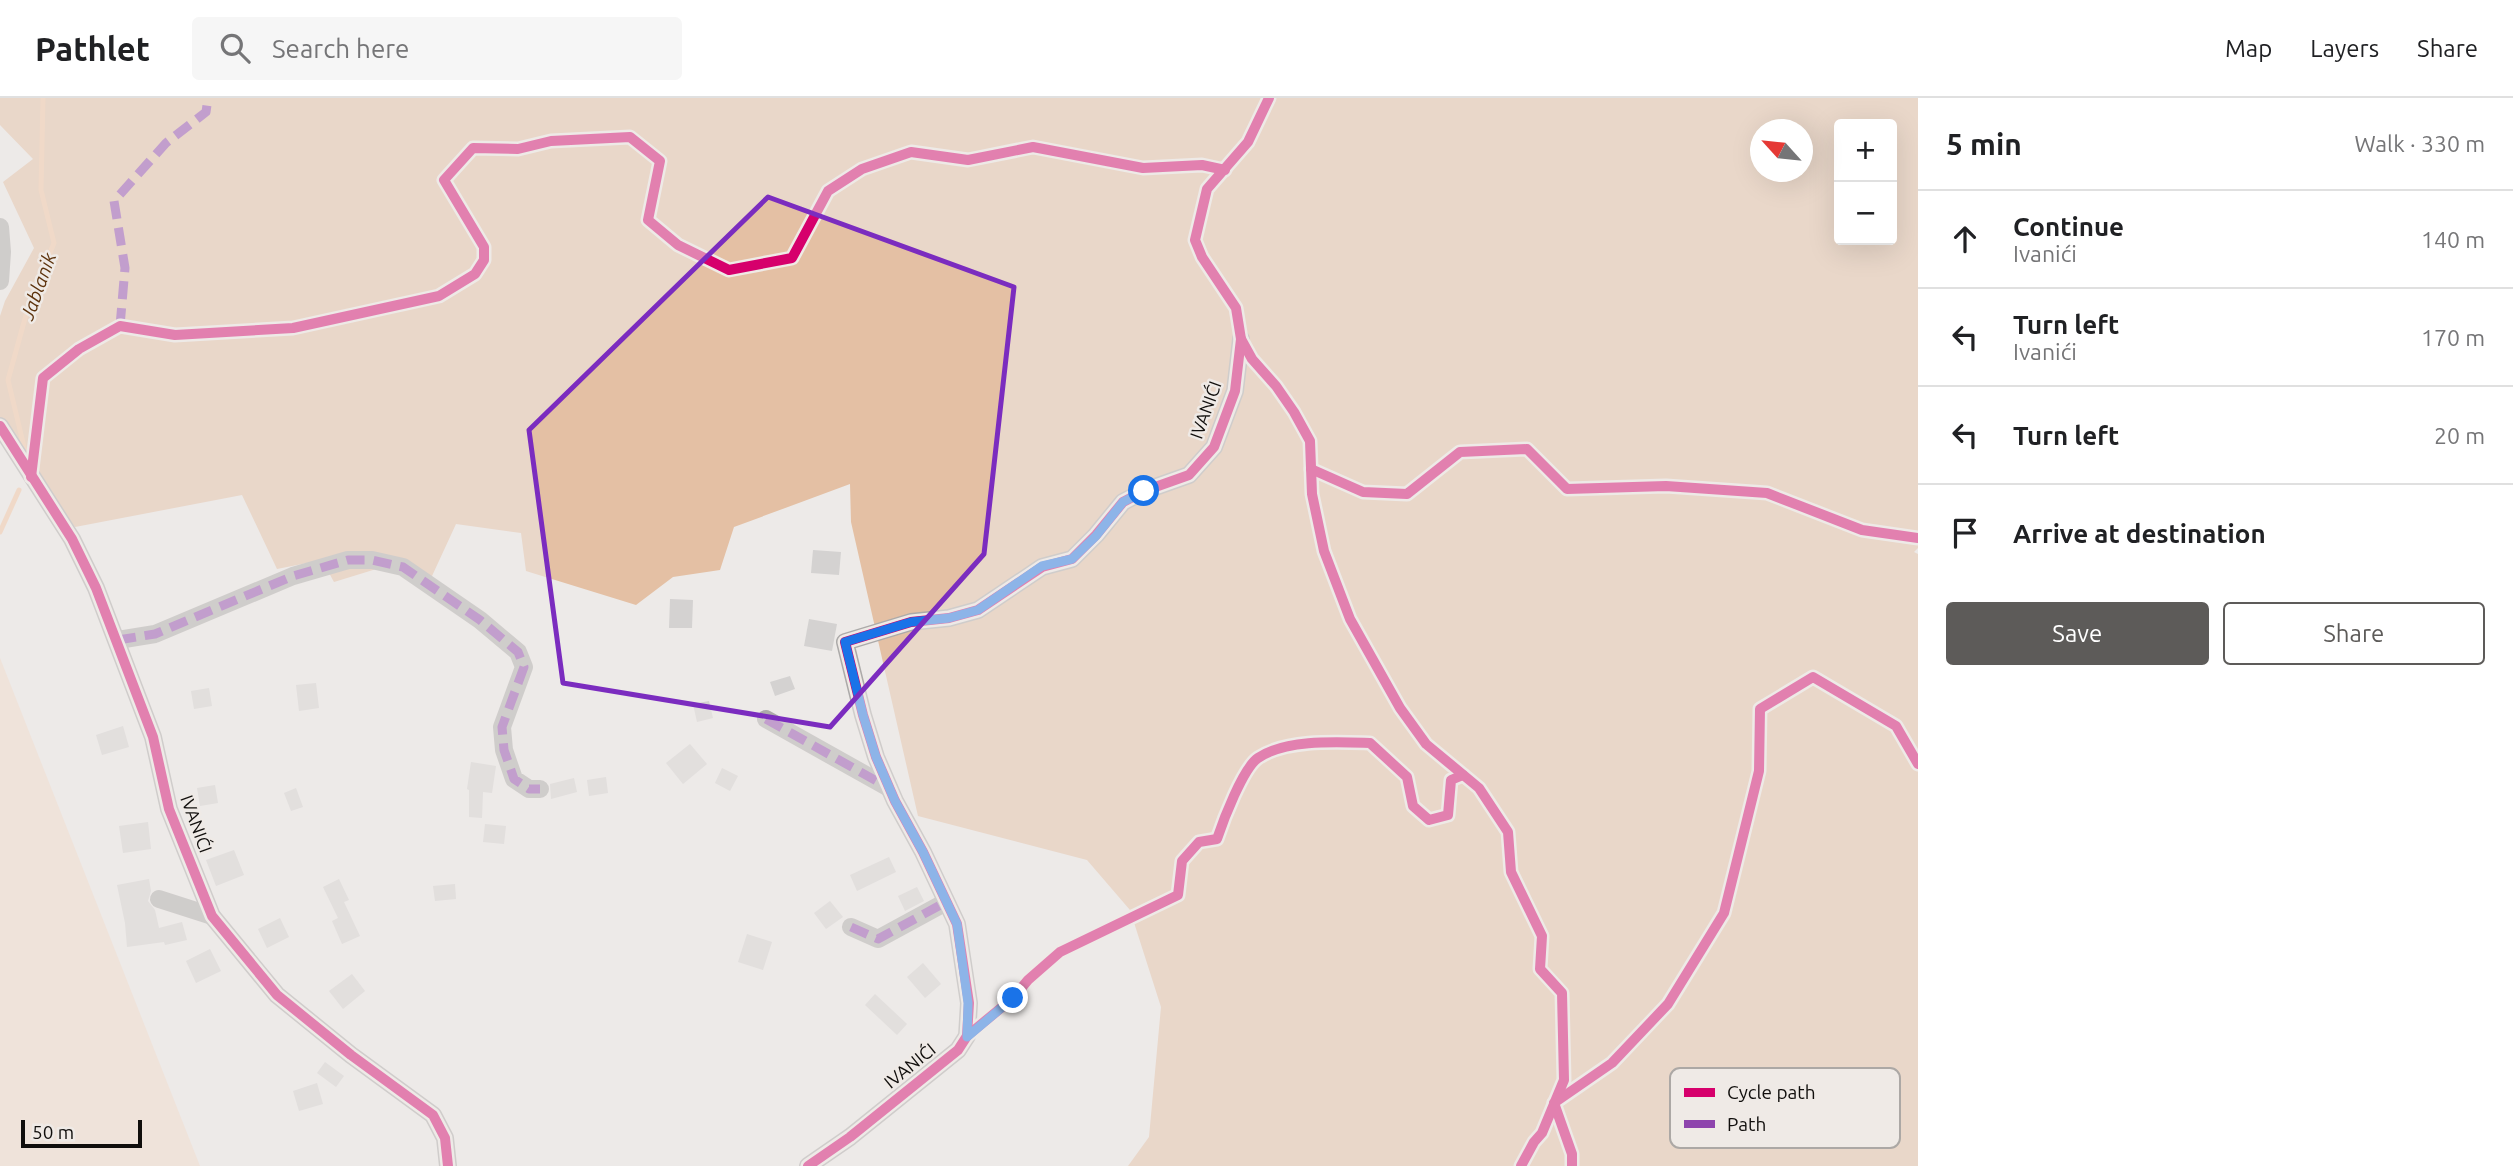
<!DOCTYPE html>
<meta charset="utf-8">
<style>
body{margin:0;font-family:Ubuntu,sans-serif;background:#f6f6f6;color:#202124}
.controls{position:absolute;right:21px;top:21px;display:grid;overflow:hidden;border-radius:7px;box-shadow:0 7px 28px #0002}
.controls button{width:63px;height:63px;display:grid;place-items:center;padding:0;border:0;border-bottom:2px solid #e0e0e0;background:#fff;color:#202124;font:35px sans-serif}
.compass{position:absolute;left:1750px;top:21px;width:63px;height:63px;border-radius:50%;background:#fff;box-shadow:0 7px 28px #0002;rotate:297deg}
.scale{position:absolute;left:21px;bottom:18px;width:121px;box-sizing:border-box;padding-left:7px;border:4px solid #100e0c;border-top:0;font-size:19px;line-height:24px;white-space:nowrap;color:#100e0c;-webkit-text-stroke:5px #efeae6;paint-order:stroke}
.stop{position:absolute;width:21px;height:21px;margin:-16px;border:5px solid #1a73e8;border-radius:50%;background:#fff}
.stop.end{background:#1a73e8;border-color:#fff;box-shadow:0 2px 7px #0008}
.list{margin:0;padding:0;list-style:none}
h2{display:flex;justify-content:space-between;align-items:center;height:91px;margin:0;padding:0 28px;font-size:30px}
h2 small{font-size:23px;font-weight:400;color:#757577}
.list li{display:grid;grid-template-columns:46px 1fr auto;gap:21px;align-items:center;box-sizing:border-box;height:98px;padding:0 28px;border-top:2px solid #e0e0e0}
.list b{display:block;font-size:26px;white-space:nowrap}
.list p{margin:0;font-size:23px;white-space:nowrap;color:#757577}
.list em{font-size:23px;font-style:normal;color:#757577}
.actions{display:flex;gap:14px;padding:21px 28px}
.actions a{flex:1;padding:16px 0;border:2px solid #5d5b59;border-radius:7px;text-align:center;font-size:24px;color:#5d5b59}
.actions .main{background:#5d5b59;color:#fff}
.icon{flex:none;width:38px;height:38px;fill:none;stroke:currentColor;stroke-width:2;stroke-linecap:round;stroke-linejoin:round}
.map{position:relative;flex:none;width:1918px;height:1068px;overflow:hidden}
header{display:flex;align-items:center;gap:42px;box-sizing:border-box;height:98px;padding:0 35px;background:#fff;border-bottom:2px solid #e0e0e0}
header strong{font-size:33px}
nav{display:flex;gap:38px;margin-inline-start:auto;font-size:24px}
.search{width:490px;height:63px;background:#f6f6f6;display:flex;align-items:center;gap:18px;box-sizing:border-box;padding:0 24px;border-radius:7px;color:#757577;font-size:26px}
main{display:flex}
aside{flex:1;background:#fff}
.map>svg:first-child{display:block}
.green{fill:#f2dbc9}
.forest{fill:#e4c0a4;fill-rule:evenodd}
.lines{fill:none;stroke-linecap:round;stroke-linejoin:round}
.stream{stroke:#f4c6a2;stroke-width:5}
.building{fill:#d4d2d1}
.minor{stroke:#acaaa9;stroke-width:18}
.quiet{stroke:#8e44ad;stroke-width:9;stroke-dasharray:18 9;stroke-linecap:butt}
.cycleway-casing{stroke:#efeae6;stroke-width:15}
.cycleway{stroke:#d6006c;stroke-width:10}
.route{stroke:#1a73e8;stroke-width:9}
.marked{fill:none;stroke:#7b2cbf;stroke-width:5;stroke-linejoin:round}
.labels{text-anchor:middle;stroke-width:5;stroke-linejoin:round;paint-order:stroke}
.street-label{font-size:18px;fill:#100e0c;stroke:#efeae6}
.water-label{font-size:19px;font-style:italic;fill:#5e340e;stroke:#efeae6}
.key{fill:#efeae6;stroke:#aca8a5;stroke-width:2}
.key-label{font-size:19px;fill:#100e0c}
</style>
<header>
<strong>Pathlet</strong>
<div class="search"><svg class="icon" aria-label="search" viewBox="0 0 24 24"><circle cx="10" cy="10" r="6"/><path d="M15 15l6 6"/></svg>Search here</div>
<nav><a>Map</a><a>Layers</a><a>Share</a></nav>
</header>
<main>
<div class="map">
<svg width="1918" height="1068" viewBox="0 0 1918 1068">
<rect width="100%" height="100%" fill="#edeae8"/>
<polygon class="green" points="0,560 200,1068 0,1068"/>
<path class="forest" d="M0,0h1918v450l-4,4 4,2v612h-790l21,-29 12,-130 -31,-97 -43,-50 -169,-44 -67,-294 -1,-38 -116,43 -14,43 -47,7 -37,28 -110,-34 -5,-38 -65,-9 -30,65 -40,-23 -52,16 -12,-22 -45,9 -35,-74 -167,32 -42,-55 -33,-50v-106l5,-15 29,-53 -31,-66 30,-23 -33,-34zM1839,26h53v116h-53zM1760,32h42v42h-42z"/>
<g class="lines">
<g class="stream">
<polyline points="25,353 8,282 29,206 54,145 41,92 43,0"/>
<polyline points="0,434 19,392"/>
</g>
</g>
<g class="building">
<polygon points="813,452 841,454 839,477 811,475"/>
<polygon points="670,501 693,502 692,530 669,530"/>
<polygon points="809,521 837,526 832,553 804,548"/>
<polygon points="790,578 795,591 775,598 770,584"/>
<polygon points="316,585 319,610 299,613 296,587"/>
<polygon points="209,590 212,608 194,611 191,593"/>
<polygon points="709,603 713,620 697,624 693,606"/>
<polygon points="123,628 129,649 102,657 96,637"/>
<polygon points="690,646 707,666 683,686 666,665"/>
<polygon points="471,664 496,668 492,695 483,694 482,720 469,719 469,692 467,691"/>
<polygon points="722,670 738,678 730,693 715,685"/>
<polygon points="606,679 608,695 589,698 587,682"/>
<polygon points="574,680 577,694 551,701 550,686"/>
<polygon points="215,687 218,705 200,708 197,690"/>
<polygon points="296,690 303,709 291,713 284,695"/>
<polygon points="148,724 151,751 123,755 119,728"/>
<polygon points="485,726 506,728 504,746 483,744"/>
<polygon points="234,752 244,777 216,788 206,762"/>
<polygon points="889,759 896,774 857,793 850,777"/>
<polygon points="149,781 151,793 148,803 155,812 159,830 182,824 187,842 165,847 164,844 127,849 125,825 117,787"/>
<polygon points="339,781 349,802 344,804 360,838 342,846 332,823 338,820 323,789"/>
<polygon points="455,786 456,801 435,803 433,788"/>
<polygon points="917,789 924,803 905,813 898,798"/>
<polygon points="830,803 843,819 826,831 814,815"/>
<polygon points="280,820 289,839 267,850 258,831"/>
<polygon points="747,836 772,844 763,872 738,864"/>
<polygon points="210,851 221,873 196,885 186,863"/>
<polygon points="923,865 941,886 925,900 907,879"/>
<polygon points="352,876 365,893 343,911 329,893"/>
<polygon points="875,896 907,926 897,937 865,907"/>
<polygon points="325,964 344,978 336,989 317,975"/>
<polygon points="317,985 323,1006 299,1013 293,993"/>
</g>
<g class="lines">
<g class="minor">
<polyline points="0,129 2,154 0,183"/>
<polyline points="0,328 72,441 96,490 153,639 169,711 212,818 277,897 351,957 433,1017 445,1040 448,1068"/>
<polyline points="118,542 155,536 293,478 348,462 372,462 403,469 480,522 518,554 524,569 502,629 504,652 514,681 529,691 540,691"/>
<polyline points="766,621 889,690"/>
<polyline points="159,801 212,818"/>
<polyline points="851,829 878,841 946,804"/>
<polyline points="808,1068 850,1039 958,952 967,938 969,905 957,826 923,754 895,703 876,659 863,617 845,544 911,524 949,520 978,512 1042,469 1072,461 1096,437 1123,404 1144,393 1189,377 1214,349 1235,293 1241,241"/>
</g>
<g class="quiet">
<polyline points="120,228 125,170 114,103 166,45 206,14 208,0"/>
<polyline points="118,542 155,536 293,478 348,462 372,462 403,469 480,522 518,554 524,569 502,629 504,652 514,681 529,691 540,691"/>
<polyline points="766,621 889,690"/>
<polyline points="851,829 878,841 946,804"/>
</g>
<g class="cycleway-casing">
<g id="cycleway">
<polyline points="1241,241 1252,261 1276,288 1294,314 1310,343 1312,396 1324,453 1350,521 1400,610 1426,646 1479,690 1508,734 1511,774 1542,838 1540,871 1562,895 1564,982 1542,1035 1534,1044 1521,1068"/>
<polyline points="0,328 72,441 96,490 153,639 169,711 212,818 277,897 351,957 433,1017 445,1040 448,1068"/>
<polyline points="1311,371 1363,394 1407,396 1460,354 1527,351 1567,391 1666,388 1767,395 1862,432 1918,440"/>
<polyline points="31,379 43,280 79,251 120,228 175,237 293,230 439,198 475,176 484,162 484,149 444,82 473,50 518,51 551,43 630,39 660,63 648,122 678,147 729,172 792,160 828,93 862,71 911,54 968,62 1033,49 1143,70 1202,67 1225,72"/>
<path d="M967,938l46,-38 15,-18 32,-28 118,-57 4,-34 17,-19 18,-3c6,-18 26,-71 41,-81 28,-19 79,-16 112,-15l37,34 6,29 16,14 19,-5 3,-35 12,-5"/>
<polyline points="808,1068 850,1039 958,952 967,938 969,905 957,826 923,754 895,703 876,659 863,617 845,544 911,524 949,520 978,512 1042,469 1072,461 1096,437 1123,404 1144,393 1189,377 1214,349 1235,293 1241,241 1236,210 1202,159 1195,142 1207,91 1248,44 1269,0"/>
<polyline points="1572,1068 1572,1056 1554,1005 1612,965 1668,906 1724,815 1759,673 1760,611 1813,579 1896,628 1918,666"/>
</g>
</g>
<use href="#cycleway" class="cycleway"/>
</g>
<g class="lines">
<polyline class="route" points="1013,900 967,939 968,905 957,826 923,754 895,703 876,659 863,617 845,544 911,524 949,520 978,512 1042,468 1072,461 1096,438 1123,404 1144,393"/>
</g>
<path d="M0 0H1918V1068H0ZM768,99l246,90 -30,267 -154,173 -267,-44 -34,-253z" fill="#edeae8" fill-opacity=".55" fill-rule="evenodd"/>
<path class="marked" d="M768,99l246,90 -30,267 -154,173 -267,-44 -34,-253z"/>
<g class="labels">
<g class="street-label">
<text transform="translate(1206 312) rotate(-70)" y="6">IVANIĆI</text>
<text transform="translate(196 726) rotate(70)" y="6">IVANIĆI</text>
<text transform="translate(910 968) rotate(-39)" y="6">IVANIĆI</text>
</g>
<g class="water-label">
<text transform="translate(38 188) rotate(-70)" y="7">Jablanik</text>
</g>
</g>
<rect x="1670" y="970" width="230" height="80" rx="10" class="key"/>
<rect x="1684" y="990" width="31" height="9" fill="#d6006c"/>
<rect x="1684" y="1022" width="31" height="8" fill="#8e44ad"/>
<g class="key-label">
<text x="1727" y="1001">Cycle path</text>
<text x="1727" y="1033">Path</text>
</g>
</svg>
<div class="controls">
<button>+</button>
<button>−</button>
</div>
<svg class="compass" viewBox="-18 -18 36 36"><path d="M0-13l5 13h-10z" fill="#e53935"/><path d="M0 13l5-13h-10z" fill="#757577"/></svg>
<div class="scale">50 m</div>
<div class="stop" style="left:1144px;top:393px"></div>
<div class="stop end" style="left:1013px;top:900px"></div>
</div>
<aside>
<h2>5 min<small>Walk · 330 m</small></h2>
<ul class="list">
<li><svg class="icon" aria-label="ahead" viewBox="0 0 24 24"><path d="M12 20V5M6 11l6-6 6 6"/></svg><div><b>Continue</b><p>Ivanići</p></div><em>140 m</em></li>
<li><svg class="icon" aria-label="left" viewBox="0 0 24 24"><path d="M17 20v-9H6M10 6l-5 5 5 5"/></svg><div><b>Turn left</b><p>Ivanići</p></div><em>170 m</em></li>
<li><svg class="icon" aria-label="left" viewBox="0 0 24 24"><path d="M17 20v-9H6M10 6l-5 5 5 5"/></svg><div><b>Turn left</b></div><em>20 m</em></li>
<li><svg class="icon" aria-label="arrive" viewBox="0 0 24 24"><path d="M6 21V4h12l-3 4 3 4H6"/></svg><div><b>Arrive at destination</b></div></li>
</ul>
<div class="actions"><a class="main">Save</a><a>Share</a></div>
</aside>
</main>
